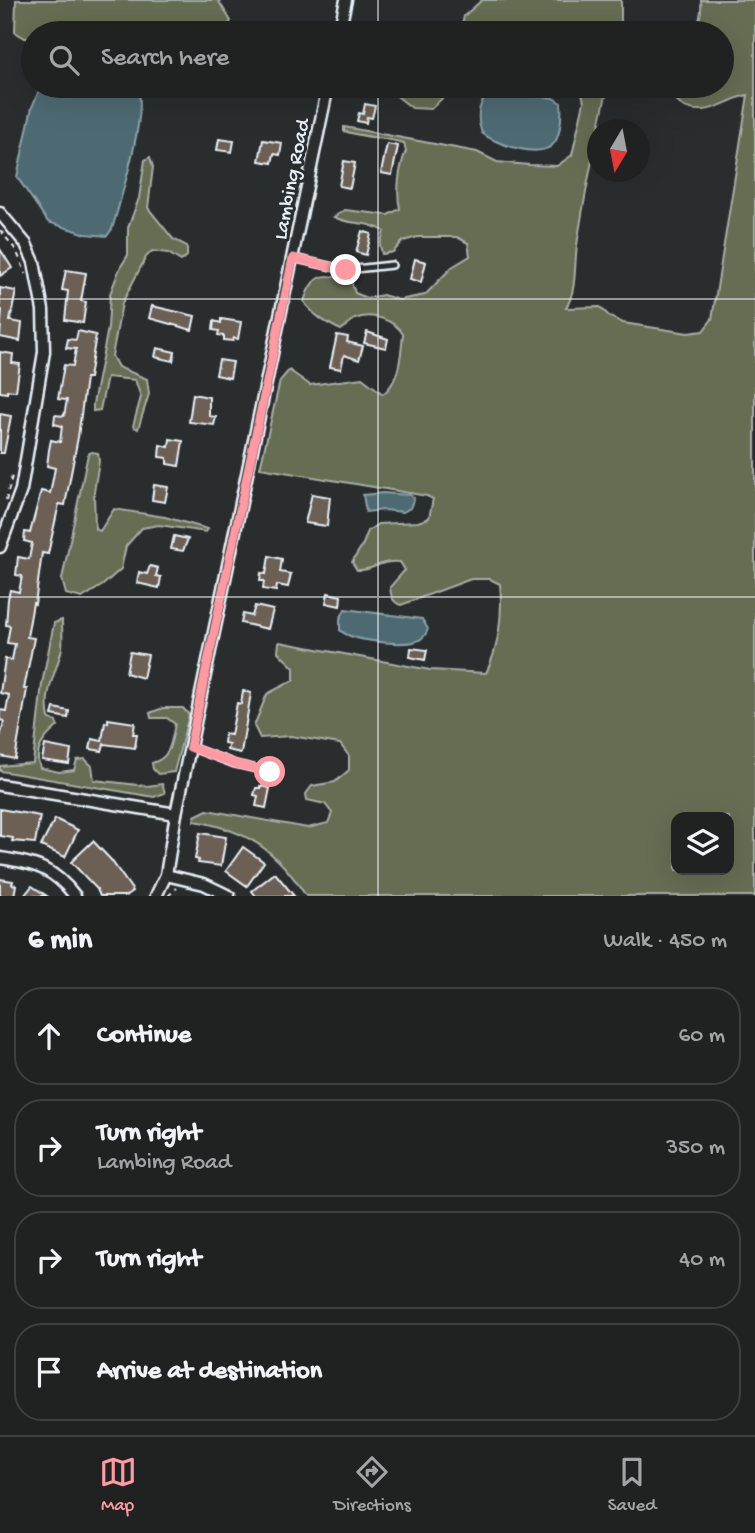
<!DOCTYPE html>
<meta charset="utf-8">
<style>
body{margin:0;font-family:"Gochi Hand",sans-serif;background:#282a2a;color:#f1f3f6}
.controls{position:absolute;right:21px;bottom:21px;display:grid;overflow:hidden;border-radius:14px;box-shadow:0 7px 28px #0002}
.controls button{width:63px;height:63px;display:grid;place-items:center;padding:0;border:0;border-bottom:2px solid #3d3f40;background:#202222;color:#f1f3f6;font:35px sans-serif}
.compass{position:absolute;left:587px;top:119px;width:63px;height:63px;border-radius:50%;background:#202222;box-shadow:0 7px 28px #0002;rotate:190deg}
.stop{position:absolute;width:21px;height:21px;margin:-16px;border:5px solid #ff9aa2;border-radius:50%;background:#fff}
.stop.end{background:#ff9aa2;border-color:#fff;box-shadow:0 2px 7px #0008}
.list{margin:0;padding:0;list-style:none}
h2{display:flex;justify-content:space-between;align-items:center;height:91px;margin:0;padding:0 28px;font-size:30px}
h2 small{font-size:23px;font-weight:400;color:#a2a4a5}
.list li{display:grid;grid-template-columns:46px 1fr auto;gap:21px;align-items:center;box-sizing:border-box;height:98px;margin:0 14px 14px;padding:0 14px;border:2px solid #3d3f40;border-radius:28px}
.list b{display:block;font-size:26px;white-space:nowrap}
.list p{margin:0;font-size:23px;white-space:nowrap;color:#a2a4a5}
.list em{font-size:23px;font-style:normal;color:#a2a4a5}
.icon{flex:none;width:38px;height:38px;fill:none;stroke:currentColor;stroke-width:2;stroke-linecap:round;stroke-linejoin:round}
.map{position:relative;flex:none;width:755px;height:896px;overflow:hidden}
.search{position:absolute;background:#202222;box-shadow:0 7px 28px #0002;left:21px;right:21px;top:21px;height:77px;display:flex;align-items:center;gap:18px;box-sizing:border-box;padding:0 24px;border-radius:38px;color:#a2a4a5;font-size:26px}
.sheet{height:539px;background:#202222}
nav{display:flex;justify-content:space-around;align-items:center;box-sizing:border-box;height:98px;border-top:2px solid #3d3f40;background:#202222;font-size:19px;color:#a2a4a5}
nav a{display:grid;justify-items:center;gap:4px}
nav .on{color:#ff9aa2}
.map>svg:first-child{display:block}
.green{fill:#656d53;stroke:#a6afa6;stroke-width:2;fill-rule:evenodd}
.water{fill:#4e6b72;stroke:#8ca1a8;stroke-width:2}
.building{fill:#6c5e53;stroke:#e8f1f8;stroke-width:2}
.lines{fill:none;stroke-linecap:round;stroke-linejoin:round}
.service-casing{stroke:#e8f1f8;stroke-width:10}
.minor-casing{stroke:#e8f1f8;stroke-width:15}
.path{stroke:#e8f1f8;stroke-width:2;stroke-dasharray:5 5;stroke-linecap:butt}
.service{stroke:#2a2d2e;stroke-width:5}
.minor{stroke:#2a2d2e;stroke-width:10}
.route{stroke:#ff9aa2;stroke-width:9}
.grid{fill:none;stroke:#e8f1f8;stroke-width:2;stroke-opacity:0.55}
.labels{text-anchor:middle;stroke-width:6;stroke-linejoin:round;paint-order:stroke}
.street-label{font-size:21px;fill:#e8f1f8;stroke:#2a2d2e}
</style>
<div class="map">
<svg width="755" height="896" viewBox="0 0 755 896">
<rect width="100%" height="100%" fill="#2a2d2e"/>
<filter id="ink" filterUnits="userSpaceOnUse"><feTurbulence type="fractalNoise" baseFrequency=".0143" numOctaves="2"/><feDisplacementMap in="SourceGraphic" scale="14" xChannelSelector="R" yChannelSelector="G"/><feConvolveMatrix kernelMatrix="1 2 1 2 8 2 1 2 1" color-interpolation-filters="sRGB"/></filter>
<g filter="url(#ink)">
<g class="green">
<polygon points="16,0 218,0 231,21 223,33 33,33 33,39 25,38 15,32"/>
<polygon points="482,0 621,0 621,21 625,28 639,33 460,33 464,16"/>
<path d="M701,0h54v896h-449c-29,-46 -59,-66 -112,-75l1,-5 12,-6 101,18 20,-5 4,-10 -7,-9 -18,-4 -1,-6 6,-8 23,-4 14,-12v-14l-9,-12 -49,-8 -31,2 -6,-12 13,-32 27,-14v-12l-16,-16 1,-10 151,28 56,3c13,-25 17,-61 14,-89l-10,-5h-19l-70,26c-9,-3 -10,-9 -11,-18l15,-17 -5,-8c-22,-2 -26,9 -43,8l-5,-8 11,-18 5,-13 10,-7 40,-2 11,-4 4,-19 -6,-3 -167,-28 20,-87 9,-11 21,15 52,-7 21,16c17,-13 18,-40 20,-60 -9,-14 -31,-22 -48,-15 -4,2 -10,8 -14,11 -15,-7 -27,-14 -37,-28 8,-29 21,-30 47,-21l4,12 12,5 16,-3 16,5 26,-5 27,-28 18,-11 -2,-13 -11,-6h-39l-15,4 -10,11 -11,2 -2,-9 4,-14c-19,-11 -32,-5 -50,-14l11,-7 43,5 12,-6c-4,-18 -1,-41 6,-58l-2,-8c-20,-6 -40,-5 -60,-12v-4l133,25 20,10 32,3 28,1 15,-11 12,-53 -2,-9 -34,-7h60c-12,53 -23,106 -31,159 -3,21 0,45 -11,63l34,-1 10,10 13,6 65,10 15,-2 9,-12 36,-224c-14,2 -30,14 -44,15 -16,1 -34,-5 -28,-24h46v-53h-32c10,-6 12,-22 11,-33zM676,817h53v53h-53z"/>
<polygon points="384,86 455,86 431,109 412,108"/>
<polygon points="150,157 153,167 148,208 173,239 187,246 187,256 181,261 168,253 152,251 146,257 122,303 112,356 118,367 147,379 149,394 138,429 133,426 141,397 135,380 107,377 100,410 93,411 93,404 108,328 110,294 120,268 128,255 128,228 139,198 145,160"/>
<polygon points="92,452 98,453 99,461 94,492 95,529 100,531 114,509 165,517 208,529 206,532 159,525 142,528 126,546 121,569 103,585 82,598 66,594 62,579 88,454"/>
<path d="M62,620c0,9 1,18 0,28 -5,24 -19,43 -13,70l7,4 2,4c-14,12 -25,24 -18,42l19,4 15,-2 3,-10 8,-1 7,7 2,14 53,6 15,-2 3,9 -11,4 -154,-26v-5l33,-3 9,-79 12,-61z"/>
<path d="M163,708h20l6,7 -15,57 -16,2 -5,-5 -1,-6c19,-5 19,-21 23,-39l-8,-6h-16l-1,-5z"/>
</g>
<g class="water">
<path d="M41,86h95c15,17 -17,119 -24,143l-5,7 -21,-2 -38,-12 -31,-45 15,-70z"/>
<path d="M497,92l56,6 8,5c1,11 0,29 -6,39 -12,19 -60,2 -73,-9 -6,-16 -5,-37 15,-41z"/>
<polygon points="383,493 410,495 414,498 410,508 403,512 384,510 366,512 363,495"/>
<path d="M345,609l77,10 6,10c-2,6 -5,10 -11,12 -16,5 -67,0 -77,-11v-11z"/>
</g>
<g class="building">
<polygon points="365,104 375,106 372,118 367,117 366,123 357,121 359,113 363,114"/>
<polygon points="219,139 234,141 232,152 217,150"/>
<polygon points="263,140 282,143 280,155 274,154 272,163 259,161"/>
<polygon points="387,144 398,146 392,175 381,173"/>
<polygon points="344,161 355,163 350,188 339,186"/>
<polygon points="362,231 371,234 366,255 356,252"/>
<polygon points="0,249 12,268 0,276"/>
<polygon points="415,259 426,262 421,282 410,279"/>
<polygon points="66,270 86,273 81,301 86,302 83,323 65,320 68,291 62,290"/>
<polygon points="0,288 16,291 10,321 22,323 20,341 0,337 2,310 0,309"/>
<polygon points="152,306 195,316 192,330 149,318"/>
<polygon points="221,319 241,322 238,339 234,338 233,341 224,340 224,336 218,335 219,331 213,330 214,321 221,323"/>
<polygon points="78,331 96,335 89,378 86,378 78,437 65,505 59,504 48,554 42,553 35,604 33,603 27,637 34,638 24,689 27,689 15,759 0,756 0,738 4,721 0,720 0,710 6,711 9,695 0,693 5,659 12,660 15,644 7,643 10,626 6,625 8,599 10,590 19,592 22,576 16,575 18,557 29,559 32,543 24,541 25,532 30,533 41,491 50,493 51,489 55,468 47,466 49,450 51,440 60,442 62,426 54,424 55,415 64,416 67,400 58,399 64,365 73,366 76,349 66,348 68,339 76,340"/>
<polygon points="367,332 388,339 386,348 364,343"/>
<polygon points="337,335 348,337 347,342 363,346 359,360 344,355 341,369 330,367"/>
<polygon points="157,348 175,352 173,361 155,357"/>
<polygon points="0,352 13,354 12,363 20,364 16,391 7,390 7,393 0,392"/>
<polygon points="219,360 233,362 230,378 216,375"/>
<polygon points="193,394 209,397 209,416 216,417 214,425 189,422"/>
<polygon points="0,414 11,416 4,453 0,453"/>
<polygon points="170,439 183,441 179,466 167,464 167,458 159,457 160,445 169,447"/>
<polygon points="154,485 168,487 165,502 152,500"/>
<polygon points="312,494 330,497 327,526 305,523"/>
<polygon points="174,536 188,539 183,551 171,549"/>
<polygon points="269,556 282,559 280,572 291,574 288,587 277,585 276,591 263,589 264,581 260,581 261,573 266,574"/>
<polygon points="150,566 158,568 156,576 161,577 159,588 137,583 139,572 147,574"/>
<polygon points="328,593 341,596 340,606 326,603"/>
<polygon points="255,606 273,610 268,629 241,623 243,614 252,616"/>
<polygon points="411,648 427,650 425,660 410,657"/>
<polygon points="130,652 148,655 143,678 126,673"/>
<polygon points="243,691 251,693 241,753 227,750 229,744 224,743 225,734 231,735 237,703 241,704"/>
<polygon points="54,708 69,711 68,718 52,715"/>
<polygon points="108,719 135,723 133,734 137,734 135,748 104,744 102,751 90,749 92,739 102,741 105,722 108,723"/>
<polygon points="45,745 71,750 69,764 42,760"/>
<polygon points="260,786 270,788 266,808 256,806 258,796 254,795 256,788 260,788"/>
<polygon points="0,809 40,816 35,843 12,841 13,838 0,836"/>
<polygon points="55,819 78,830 65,857 41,846"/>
<polygon points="200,833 226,837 221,866 198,863 199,860 195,859"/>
<polygon points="93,841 111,860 133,891 126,896 100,896 97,889 71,862"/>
<polygon points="243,847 264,862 247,886 226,871"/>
<polygon points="275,873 294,896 256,896 252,891"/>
<polygon points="0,879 13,881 12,884 16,885 14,896 0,896"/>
<polygon points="32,886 47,896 24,896"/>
</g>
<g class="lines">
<g class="service-casing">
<g id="service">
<polyline points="293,258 346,270 392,265"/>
<polyline points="190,747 235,764 270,772"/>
</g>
</g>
<g class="minor-casing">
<g id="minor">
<polyline points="339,33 346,0"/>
<polyline points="0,213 26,244 34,262 43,310 44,352 21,490 0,547"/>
<polyline points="0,785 176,814"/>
<path d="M0,858c34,5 54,10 75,38"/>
<polyline points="166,875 204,884 229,896"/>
<polyline points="156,896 166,875 176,814 328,86"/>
</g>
</g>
<g class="path">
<polyline points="0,230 16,250 26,274"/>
<polyline points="6,501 13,472"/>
<polyline points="168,896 177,888"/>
</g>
<use href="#service" class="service"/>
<use href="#minor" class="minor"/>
</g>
</g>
<g class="lines" filter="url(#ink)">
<polyline class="route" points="270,772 236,764 190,747 293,258 346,270"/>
</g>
<path class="grid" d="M378,0v33M378,86v810M0,299h755M0,597h755"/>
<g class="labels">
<g class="street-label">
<text transform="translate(290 179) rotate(-79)" y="7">Lambing Road</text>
</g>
</g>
</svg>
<div class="controls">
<button><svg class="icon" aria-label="layers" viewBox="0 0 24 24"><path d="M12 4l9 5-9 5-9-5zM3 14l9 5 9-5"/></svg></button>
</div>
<svg class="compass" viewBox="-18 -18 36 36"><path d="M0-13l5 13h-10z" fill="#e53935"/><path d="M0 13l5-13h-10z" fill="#a2a4a5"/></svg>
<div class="stop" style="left:270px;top:772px"></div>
<div class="stop end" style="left:346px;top:270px"></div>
<div class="search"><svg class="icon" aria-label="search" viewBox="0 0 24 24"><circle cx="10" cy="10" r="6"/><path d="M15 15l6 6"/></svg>Search here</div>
</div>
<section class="sheet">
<h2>6 min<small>Walk · 450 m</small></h2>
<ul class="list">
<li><svg class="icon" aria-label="ahead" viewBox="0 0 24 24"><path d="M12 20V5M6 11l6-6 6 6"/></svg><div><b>Continue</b></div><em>60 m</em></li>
<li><svg class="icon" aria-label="right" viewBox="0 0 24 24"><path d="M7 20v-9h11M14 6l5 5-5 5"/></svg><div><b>Turn right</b><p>Lambing Road</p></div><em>350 m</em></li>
<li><svg class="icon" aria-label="right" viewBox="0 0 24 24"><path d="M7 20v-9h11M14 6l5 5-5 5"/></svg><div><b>Turn right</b></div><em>40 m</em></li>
<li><svg class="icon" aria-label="arrive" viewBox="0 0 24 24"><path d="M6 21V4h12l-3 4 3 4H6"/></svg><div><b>Arrive at destination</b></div></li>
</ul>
</section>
<nav>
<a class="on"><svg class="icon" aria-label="map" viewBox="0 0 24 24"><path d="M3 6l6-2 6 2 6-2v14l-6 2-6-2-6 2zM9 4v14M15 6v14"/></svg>Map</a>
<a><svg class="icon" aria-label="directions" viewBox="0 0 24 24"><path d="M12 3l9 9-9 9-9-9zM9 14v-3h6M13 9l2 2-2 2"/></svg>Directions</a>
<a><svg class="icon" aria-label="saved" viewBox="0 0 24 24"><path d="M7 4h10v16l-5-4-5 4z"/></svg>Saved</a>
</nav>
